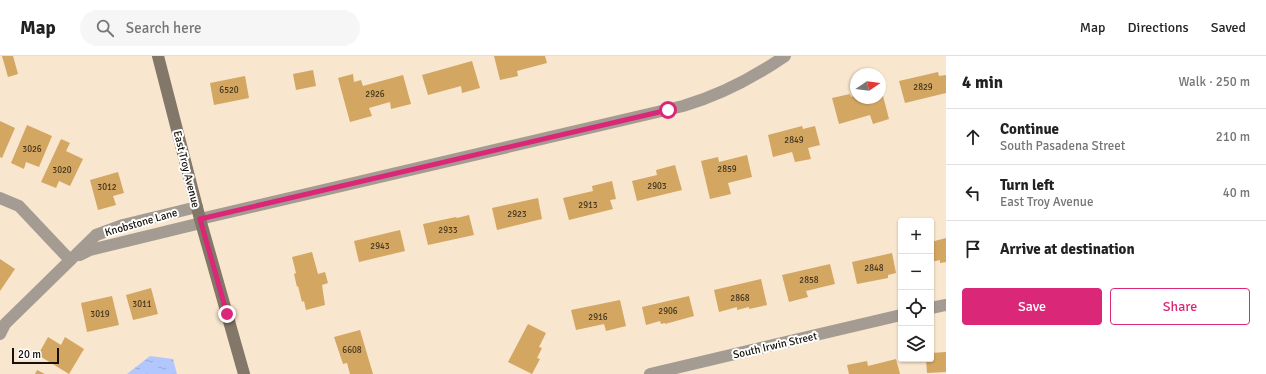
<!DOCTYPE html>
<meta charset="utf-8">
<style>
body{margin:0;font-family:Signika,sans-serif;background:#f6f6f6;color:#222}
.controls{position:absolute;right:12px;bottom:12px;display:grid;overflow:hidden;border-radius:4px;box-shadow:0 1px 3px #0004}
.controls button{width:36px;height:36px;display:grid;place-items:center;padding:0;border:0;border-bottom:1px solid #e0e0e0;background:#fff;color:#222;font:20px sans-serif}
.compass{position:absolute;left:850px;top:12px;width:36px;height:36px;border-radius:50%;background:#fff;box-shadow:0 1px 3px #0004;rotate:77deg}
.scale{position:absolute;left:12px;bottom:10px;width:47px;box-sizing:border-box;padding-left:4px;border:2px solid #161108;border-top:0;font-size:11px;line-height:14px;white-space:nowrap;color:#161108;-webkit-text-stroke:3px #fff;paint-order:stroke}
.stop{position:absolute;width:12px;height:12px;margin:-9px;border:3px solid #db2777;border-radius:50%;background:#fff}
.stop.end{background:#db2777;border-color:#fff;box-shadow:0 1px 4px #0008}
.list{margin:0;padding:0;list-style:none}
h2{display:flex;justify-content:space-between;align-items:center;height:52px;margin:0;padding:0 16px;font-size:17px}
h2 small{font-size:13px;font-weight:400;color:#767676}
.list li{display:grid;grid-template-columns:26px 1fr auto;gap:12px;align-items:center;box-sizing:border-box;height:56px;padding:0 16px;border-top:1px solid #e0e0e0}
.list b{display:block;font-size:15px;white-space:nowrap}
.list p{margin:0;font-size:13px;white-space:nowrap;color:#767676}
.list em{font-size:13px;font-style:normal;color:#767676}
.actions{display:flex;gap:8px;padding:12px 16px}
.actions a{flex:1;padding:9px 0;border:1px solid #db2777;border-radius:4px;text-align:center;font-size:14px;color:#db2777}
.actions .main{background:#db2777;color:#fff}
.icon{flex:none;width:22px;height:22px;fill:none;stroke:currentColor;stroke-width:2;stroke-linecap:round;stroke-linejoin:round}
.map{position:relative;flex:none;width:946px;height:318px;overflow:hidden}
header{display:flex;align-items:center;gap:24px;box-sizing:border-box;height:56px;padding:0 20px;background:#fff;border-bottom:1px solid #e0e0e0}
header strong{font-size:19px}
nav{display:flex;gap:22px;margin-inline-start:auto;font-size:14px}
.search{width:280px;height:36px;background:#f6f6f6;display:flex;align-items:center;gap:10px;box-sizing:border-box;padding:0 14px;border-radius:22px;color:#767676;font-size:15px}
main{display:flex}
aside{flex:1;background:#fff}
.map>svg:first-child{display:block}
.water{fill:url(#water-ripples)}
.building{fill:#d3a662}
.lines{fill:none;stroke-linecap:round;stroke-linejoin:round}
.street{stroke:#a49c92;stroke-width:12}
.secondary{stroke:#827768;stroke-width:12}
.route{stroke:#db2777;stroke-width:5}
.labels{text-anchor:middle;stroke-width:4;stroke-linejoin:round;paint-order:stroke}
.number-label{font-size:9px;fill:#45361e}
.street-label{font-size:11px;fill:#161108;stroke:#fff}
</style>
<header>
<strong>Map</strong>
<div class="search"><svg class="icon" aria-label="search" viewBox="0 0 24 24"><circle cx="10" cy="10" r="6"/><path d="M15 15l6 6"/></svg>Search here</div>
<nav><a>Map</a><a>Directions</a><a>Saved</a></nav>
</header>
<main>
<div class="map">
<svg width="946" height="318" viewBox="0 0 946 318">
<defs>
<pattern id="water-ripples" width="26" height="14" patternUnits="userSpaceOnUse"><rect width="26" height="14" fill="#b3c7ff"/><path d="M2 4q2-2 4 0t4 0M15 11q2-2 4 0t4 0" fill="none" stroke="#99aad9"/></pattern>
</defs>
<rect width="100%" height="100%" fill="#f8e6ce"/>
<polygon class="water" points="150,300 173,303 177,318 127,318"/>
<g class="building">
<polygon points="2,0 13,0 18,18 8,21"/>
<polygon points="494,0 545,0 547,7 517,15 518,20 500,24"/>
<polygon points="472,5 480,32 462,37 461,30 428,39 422,19"/>
<polygon points="313,14 316,30 296,34 293,18"/>
<polygon points="938,16 939,20 946,19 946,37 905,47 899,25"/>
<polygon points="353,18 354,26 361,24 363,30 403,19 411,48 391,53 390,46 369,52 372,60 350,66 338,22"/>
<polygon points="245,20 249,42 214,49 210,27"/>
<polygon points="880,36 882,36 889,63 873,68 870,59 839,68 832,42 850,38 851,41 856,39 856,42 880,42"/>
<polygon points="0,65 15,72 2,102 0,101"/>
<polygon points="27,69 52,80 39,111 26,106 24,113 11,107"/>
<polygon points="802,70 803,73 815,70 820,89 808,92 811,103 795,106 792,96 773,101 768,79"/>
<polygon points="61,83 70,87 66,95 83,103 70,130 59,125 56,132 41,126"/>
<polygon points="747,99 752,121 728,127 731,138 710,143 701,105 718,101 719,106"/>
<polygon points="675,109 682,134 637,145 632,125 657,119 656,114"/>
<polygon points="118,116 124,137 113,140 116,149 98,154 90,124"/>
<polygon points="612,125 616,143 610,144 613,153 569,164 563,142 593,135 592,130"/>
<polygon points="538,142 542,163 497,174 492,152"/>
<polygon points="469,159 474,179 428,189 423,168 456,161 457,162"/>
<polygon points="400,174 405,195 359,206 354,185"/>
<polygon points="946,182 946,206 940,207 940,204 931,206 931,186"/>
<polygon points="312,196 318,218 325,216 328,227 322,229 325,249 306,254 304,245 302,246 298,230 297,231 294,218 296,217 292,201"/>
<polygon points="892,197 896,217 888,219 888,222 857,228 852,206"/>
<polygon points="0,203 15,213 0,235"/>
<polygon points="830,208 835,228 806,235 808,241 789,246 782,219"/>
<polygon points="761,223 767,249 749,253 749,251 737,254 737,251 719,256 714,234"/>
<polygon points="151,232 158,258 133,264 126,239"/>
<polygon points="112,240 119,269 87,276 81,247"/>
<polygon points="689,240 694,260 665,268 665,267 661,268 660,265 646,269 642,251"/>
<polygon points="620,244 626,270 606,275 604,268 576,274 571,254"/>
<polygon points="528,268 546,277 539,291 542,292 537,302 540,303 532,318 508,306"/>
<polygon points="360,274 373,318 350,318 347,307 343,308 334,281"/>
<polygon points="48,281 61,289 65,281 84,293 69,318 38,299"/>
<polygon points="946,296 946,316 927,317 926,303 931,303 931,297"/>
<polygon points="896,303 900,318 849,318 847,309 867,305 868,310"/>
<polygon points="37,314 45,318 35,318"/>
</g>
<g class="lines">
<g class="street">
<polyline points="0,142 19,150 70,204"/>
<path d="M200,163l483,-113c38,-11 70,-28 102,-50"/>
<polyline points="80,199 90,194 201,167"/>
<polyline points="931,252 946,249"/>
<polyline points="0,278 5,268 96,179 123,169 197,151"/>
<polyline points="650,318 901,259"/>
</g>
<polyline class="secondary" points="158,0 200,163 244,318"/>
</g>
<g class="lines">
<polyline class="route" points="227,258 200,163 668,54"/>
</g>
<g class="labels">
<g class="number-label">
<text x="923" y="34">2829</text>
<text x="229" y="37">6520</text>
<text x="375" y="41">2926</text>
<text x="794" y="87">2849</text>
<text x="32" y="96">3026</text>
<text x="727" y="116">2859</text>
<text x="62" y="117">3020</text>
<text x="657" y="133">2903</text>
<text x="107" y="134">3012</text>
<text x="588" y="152">2913</text>
<text x="517" y="161">2923</text>
<text x="448" y="177">2933</text>
<text x="380" y="193">2943</text>
<text x="874" y="215">2848</text>
<text x="809" y="227">2858</text>
<text x="740" y="245">2868</text>
<text x="142" y="251">3011</text>
<text x="668" y="258">2906</text>
<text x="100" y="261">3019</text>
<text x="598" y="264">2916</text>
<text x="352" y="297">6608</text>
</g>
<g class="street-label">
<text transform="translate(187 113) rotate(76)" y="4">East Troy Avenue</text>
<text transform="translate(141 166) rotate(-16)" y="4">Knobstone Lane</text>
<text transform="translate(775 289) rotate(-13)" y="4">South Irwin Street</text>
</g>
</g>
</svg>
<div class="controls">
<button>+</button>
<button>−</button>
<button><svg class="icon" aria-label="locate" viewBox="0 0 24 24"><circle cx="12" cy="12" r="6"/><path d="M12 2v4M12 18v4M2 12h4M18 12h4"/></svg></button>
<button><svg class="icon" aria-label="layers" viewBox="0 0 24 24"><path d="M12 4l9 5-9 5-9-5zM3 14l9 5 9-5"/></svg></button>
</div>
<svg class="compass" viewBox="-18 -18 36 36"><path d="M0-13l5 13h-10z" fill="#e53935"/><path d="M0 13l5-13h-10z" fill="#767676"/></svg>
<div class="scale">20 m</div>
<div class="stop" style="left:668px;top:54px"></div>
<div class="stop end" style="left:227px;top:258px"></div>
</div>
<aside>
<h2>4 min<small>Walk · 250 m</small></h2>
<ul class="list">
<li><svg class="icon" aria-label="ahead" viewBox="0 0 24 24"><path d="M12 20V5M6 11l6-6 6 6"/></svg><div><b>Continue</b><p>South Pasadena Street</p></div><em>210 m</em></li>
<li><svg class="icon" aria-label="left" viewBox="0 0 24 24"><path d="M17 20v-9H6M10 6l-5 5 5 5"/></svg><div><b>Turn left</b><p>East Troy Avenue</p></div><em>40 m</em></li>
<li><svg class="icon" aria-label="arrive" viewBox="0 0 24 24"><path d="M6 21V4h12l-3 4 3 4H6"/></svg><div><b>Arrive at destination</b></div></li>
</ul>
<div class="actions"><a class="main">Save</a><a>Share</a></div>
</aside>
</main>
